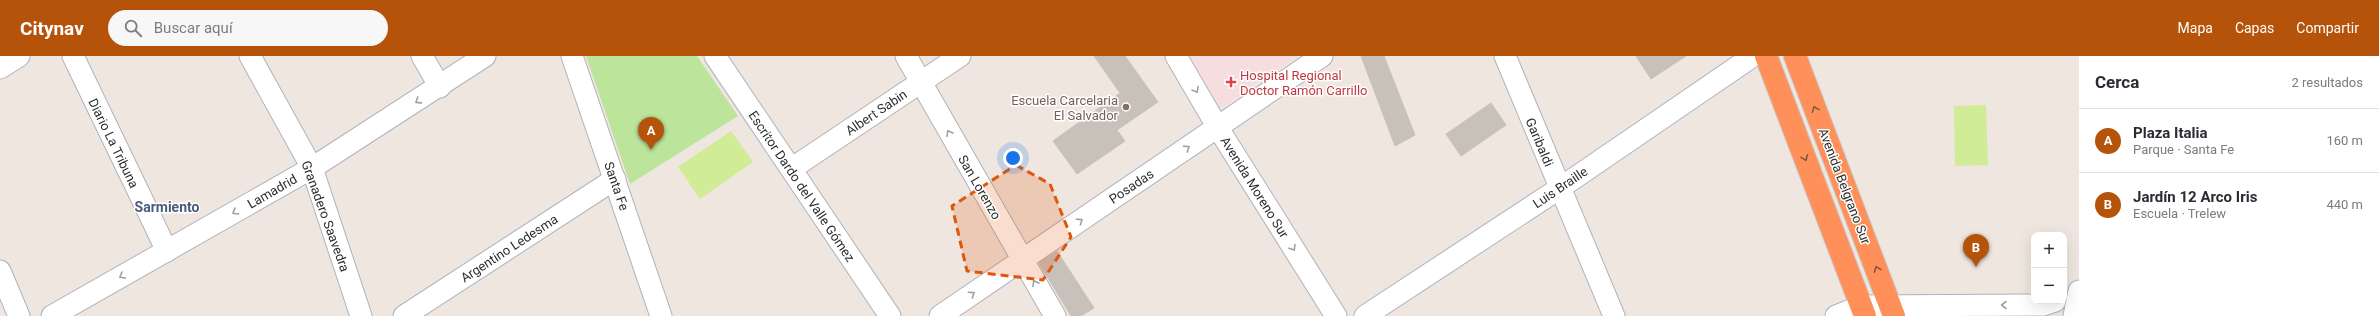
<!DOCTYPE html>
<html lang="es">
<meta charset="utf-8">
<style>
body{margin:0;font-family:Roboto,sans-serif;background:#f7f7f7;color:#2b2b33}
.controls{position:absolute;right:12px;bottom:12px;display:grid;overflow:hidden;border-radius:8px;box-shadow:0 4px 16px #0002}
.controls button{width:36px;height:36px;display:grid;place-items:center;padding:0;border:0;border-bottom:1px solid #e1e1e2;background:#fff;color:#2b2b33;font:20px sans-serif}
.you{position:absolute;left:1013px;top:102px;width:14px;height:14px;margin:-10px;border:3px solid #fff;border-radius:50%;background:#1a73e8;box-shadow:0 0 0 6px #1a73e833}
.badge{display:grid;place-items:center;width:26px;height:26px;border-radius:50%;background:#b45309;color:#fff;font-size:13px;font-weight:700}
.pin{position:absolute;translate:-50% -33px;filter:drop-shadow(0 1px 2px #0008)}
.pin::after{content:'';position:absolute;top:21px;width:14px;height:12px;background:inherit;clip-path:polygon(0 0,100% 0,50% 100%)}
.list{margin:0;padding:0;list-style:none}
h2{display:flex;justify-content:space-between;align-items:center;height:52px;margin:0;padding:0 16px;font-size:17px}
h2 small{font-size:13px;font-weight:400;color:#7c7c81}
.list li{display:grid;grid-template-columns:26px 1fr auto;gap:12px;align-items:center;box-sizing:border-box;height:64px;padding:0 16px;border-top:1px solid #e1e1e2}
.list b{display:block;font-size:15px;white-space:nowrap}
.list p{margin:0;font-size:13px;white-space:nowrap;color:#7c7c81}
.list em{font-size:13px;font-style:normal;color:#7c7c81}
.icon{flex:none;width:22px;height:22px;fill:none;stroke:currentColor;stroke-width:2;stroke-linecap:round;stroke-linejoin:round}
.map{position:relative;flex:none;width:2079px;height:260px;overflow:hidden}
header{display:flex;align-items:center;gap:24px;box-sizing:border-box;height:56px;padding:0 20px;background:#b45309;color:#fff}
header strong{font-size:19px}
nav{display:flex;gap:22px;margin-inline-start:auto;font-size:14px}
.search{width:280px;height:36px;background:#f7f7f7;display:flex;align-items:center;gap:10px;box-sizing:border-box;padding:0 14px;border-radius:22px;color:#7c7c81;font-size:15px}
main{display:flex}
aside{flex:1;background:#fff}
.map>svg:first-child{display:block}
.medical{fill:#f5dde0}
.green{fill:#bce59b}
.pitch{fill:#d1ec97}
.building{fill:#c7c1ba;stroke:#cac2b8}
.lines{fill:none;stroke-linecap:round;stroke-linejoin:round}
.minor-casing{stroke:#afb3bd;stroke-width:23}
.highway-casing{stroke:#c8c8c8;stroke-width:24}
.minor{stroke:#fff;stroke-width:21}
.highway{stroke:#ff9059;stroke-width:22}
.oneway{stroke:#a0a0a0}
.oneway2{stroke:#81553f}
.marked{fill:#df570e;fill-opacity:0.2;stroke:#df570e;stroke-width:3;stroke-dasharray:8 5;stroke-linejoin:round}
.health-dot{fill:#e0444e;stroke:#fff;stroke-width:1.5}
.education-dot{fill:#8d6e63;stroke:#fff;stroke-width:1.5}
.labels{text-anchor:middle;stroke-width:3;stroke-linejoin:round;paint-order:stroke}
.health-label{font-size:13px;fill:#be3a42;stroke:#fff;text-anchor:start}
.education-label{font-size:13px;fill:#785e54;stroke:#fff;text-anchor:end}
.street-label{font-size:13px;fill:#2d2d2d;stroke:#fff}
.neighbourhood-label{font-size:14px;font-weight:bold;fill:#4b5a7f;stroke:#fff}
</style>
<header>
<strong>Citynav</strong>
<div class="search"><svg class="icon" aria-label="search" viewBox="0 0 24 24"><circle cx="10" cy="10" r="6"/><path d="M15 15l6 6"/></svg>Buscar aquí</div>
<nav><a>Mapa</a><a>Capas</a><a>Compartir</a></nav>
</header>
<main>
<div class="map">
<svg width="2079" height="260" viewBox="0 0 2079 260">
<rect width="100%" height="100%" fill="#eee6df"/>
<polygon class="medical" points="1191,0 1296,0 1219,53"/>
<polygon class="green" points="586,0 697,0 738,60 630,128"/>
<g class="pitch">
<polygon points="1986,49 1988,109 1955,110 1954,50"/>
<polygon points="731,75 753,106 700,143 678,111"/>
</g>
<g class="building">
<polygon points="1094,0 1125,0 1158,46 1117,74 1125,85 1077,118 1053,85 1120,37"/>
<polygon points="1361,0 1384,0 1415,79 1395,90"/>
<polygon points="1636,0 1686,0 1651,23"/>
<polygon points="1491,47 1506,69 1461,100 1446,78"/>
<polygon points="1057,195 1094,252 1081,260 1071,260 1039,207"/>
</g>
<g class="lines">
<g class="minor-casing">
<g id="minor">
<polyline points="73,0 167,195"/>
<polyline points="250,0 312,112 361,260"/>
<polyline points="422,0 440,31"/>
<polyline points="572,0 661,260"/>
<polyline points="715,0 890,260"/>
<polyline points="906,0 1055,260"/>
<polyline points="1176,0 1218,72 1336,260"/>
<polyline points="1505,0 1614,260"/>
<polyline points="0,12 19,0"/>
<polyline points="791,113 960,0"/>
<polyline points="0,215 19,260"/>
<polyline points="52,260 312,112 485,0"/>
<polyline points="404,260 615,123"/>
<polyline points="940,260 1322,0"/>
<polyline points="1365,260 1560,132 1753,0"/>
<polyline points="1836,260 1861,250 2043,249 2055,245"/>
<polyline points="2074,260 2079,235"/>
</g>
</g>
<g class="highway-casing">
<g id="highway">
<polyline points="1766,0 1865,260"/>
<polyline points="1795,0 1894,260"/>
</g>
</g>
<use href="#minor" class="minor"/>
<use href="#highway" class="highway"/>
</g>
<defs><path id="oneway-chevron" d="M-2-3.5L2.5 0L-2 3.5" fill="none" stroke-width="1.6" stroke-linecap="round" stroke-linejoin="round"/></defs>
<g class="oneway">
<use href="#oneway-chevron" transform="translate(1196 34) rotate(60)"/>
<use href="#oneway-chevron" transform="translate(418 45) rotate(147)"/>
<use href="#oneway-chevron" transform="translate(949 77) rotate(-120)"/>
<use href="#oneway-chevron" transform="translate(1187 92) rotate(-34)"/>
<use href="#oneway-chevron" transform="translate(235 156) rotate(150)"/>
<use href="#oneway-chevron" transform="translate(1080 165) rotate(-34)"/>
<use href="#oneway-chevron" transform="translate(1293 192) rotate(58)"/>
<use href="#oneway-chevron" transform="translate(122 220) rotate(150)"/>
<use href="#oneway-chevron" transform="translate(1035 227) rotate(-121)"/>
<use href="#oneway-chevron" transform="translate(972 238) rotate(-34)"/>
<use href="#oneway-chevron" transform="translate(2004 249) rotate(180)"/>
</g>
<g class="oneway2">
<use href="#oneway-chevron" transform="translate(1815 53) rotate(-111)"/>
<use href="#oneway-chevron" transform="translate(1805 102) rotate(69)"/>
<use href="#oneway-chevron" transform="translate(1877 213) rotate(-111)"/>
</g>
<path class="marked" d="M1016,109l34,19 21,53 -28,43 -76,-9 -15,-65z"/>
<path class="health-dot" d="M1229 20h4v4h4v4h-4v4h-4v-4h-4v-4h4z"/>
<circle class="education-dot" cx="1126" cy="51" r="4"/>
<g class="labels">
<g class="health-label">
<text x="1240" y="24">Hospital Regional<tspan x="1240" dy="15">Doctor Ramón Carrillo</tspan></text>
</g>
<g class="education-label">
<text x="1118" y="49">Escuela Carcelaria<tspan x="1118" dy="15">El Salvador</tspan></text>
</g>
<g class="street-label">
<text transform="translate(876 56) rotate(-34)" y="5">Albert Sabin</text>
<text transform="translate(1540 86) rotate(67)" y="5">Garibaldi</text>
<text transform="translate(114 87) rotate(64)" y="5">Diario La Tribuna</text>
<text transform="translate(617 130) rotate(71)" y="5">Santa Fe</text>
<text transform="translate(802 130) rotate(56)" y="5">Escritor Dardo del Valle Gómez</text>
<text transform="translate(1131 130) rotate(-34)" y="5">Posadas</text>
<text transform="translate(1845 130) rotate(69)" y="5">Avenida Belgrano Sur</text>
<text transform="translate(980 131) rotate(60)" y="5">San Lorenzo</text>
<text transform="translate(1255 131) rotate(58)" y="5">Avenida Moreno Sur</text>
<text transform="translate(1560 131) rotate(-34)" y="5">Luis Braille</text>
<text transform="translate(272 135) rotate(-30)" y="5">Lamadrid</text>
<text transform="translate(326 160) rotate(70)" y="5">Granadero Saavedra</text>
<text transform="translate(509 192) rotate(-33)" y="5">Argentino Ledesma</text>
</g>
<g class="neighbourhood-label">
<text x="167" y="156">Sarmiento</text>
</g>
</g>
</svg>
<div class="controls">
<button>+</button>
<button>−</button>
</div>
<div class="you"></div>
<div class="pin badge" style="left:651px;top:94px">A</div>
<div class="pin badge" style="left:1976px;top:211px">B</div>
</div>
<aside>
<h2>Cerca<small>2 resultados</small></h2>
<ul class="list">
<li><span class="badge">A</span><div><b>Plaza Italia</b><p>Parque · Santa Fe</p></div><em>160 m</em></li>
<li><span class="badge">B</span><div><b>Jardín 12 Arco Iris</b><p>Escuela · Trelew</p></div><em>440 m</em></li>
</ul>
</aside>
</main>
